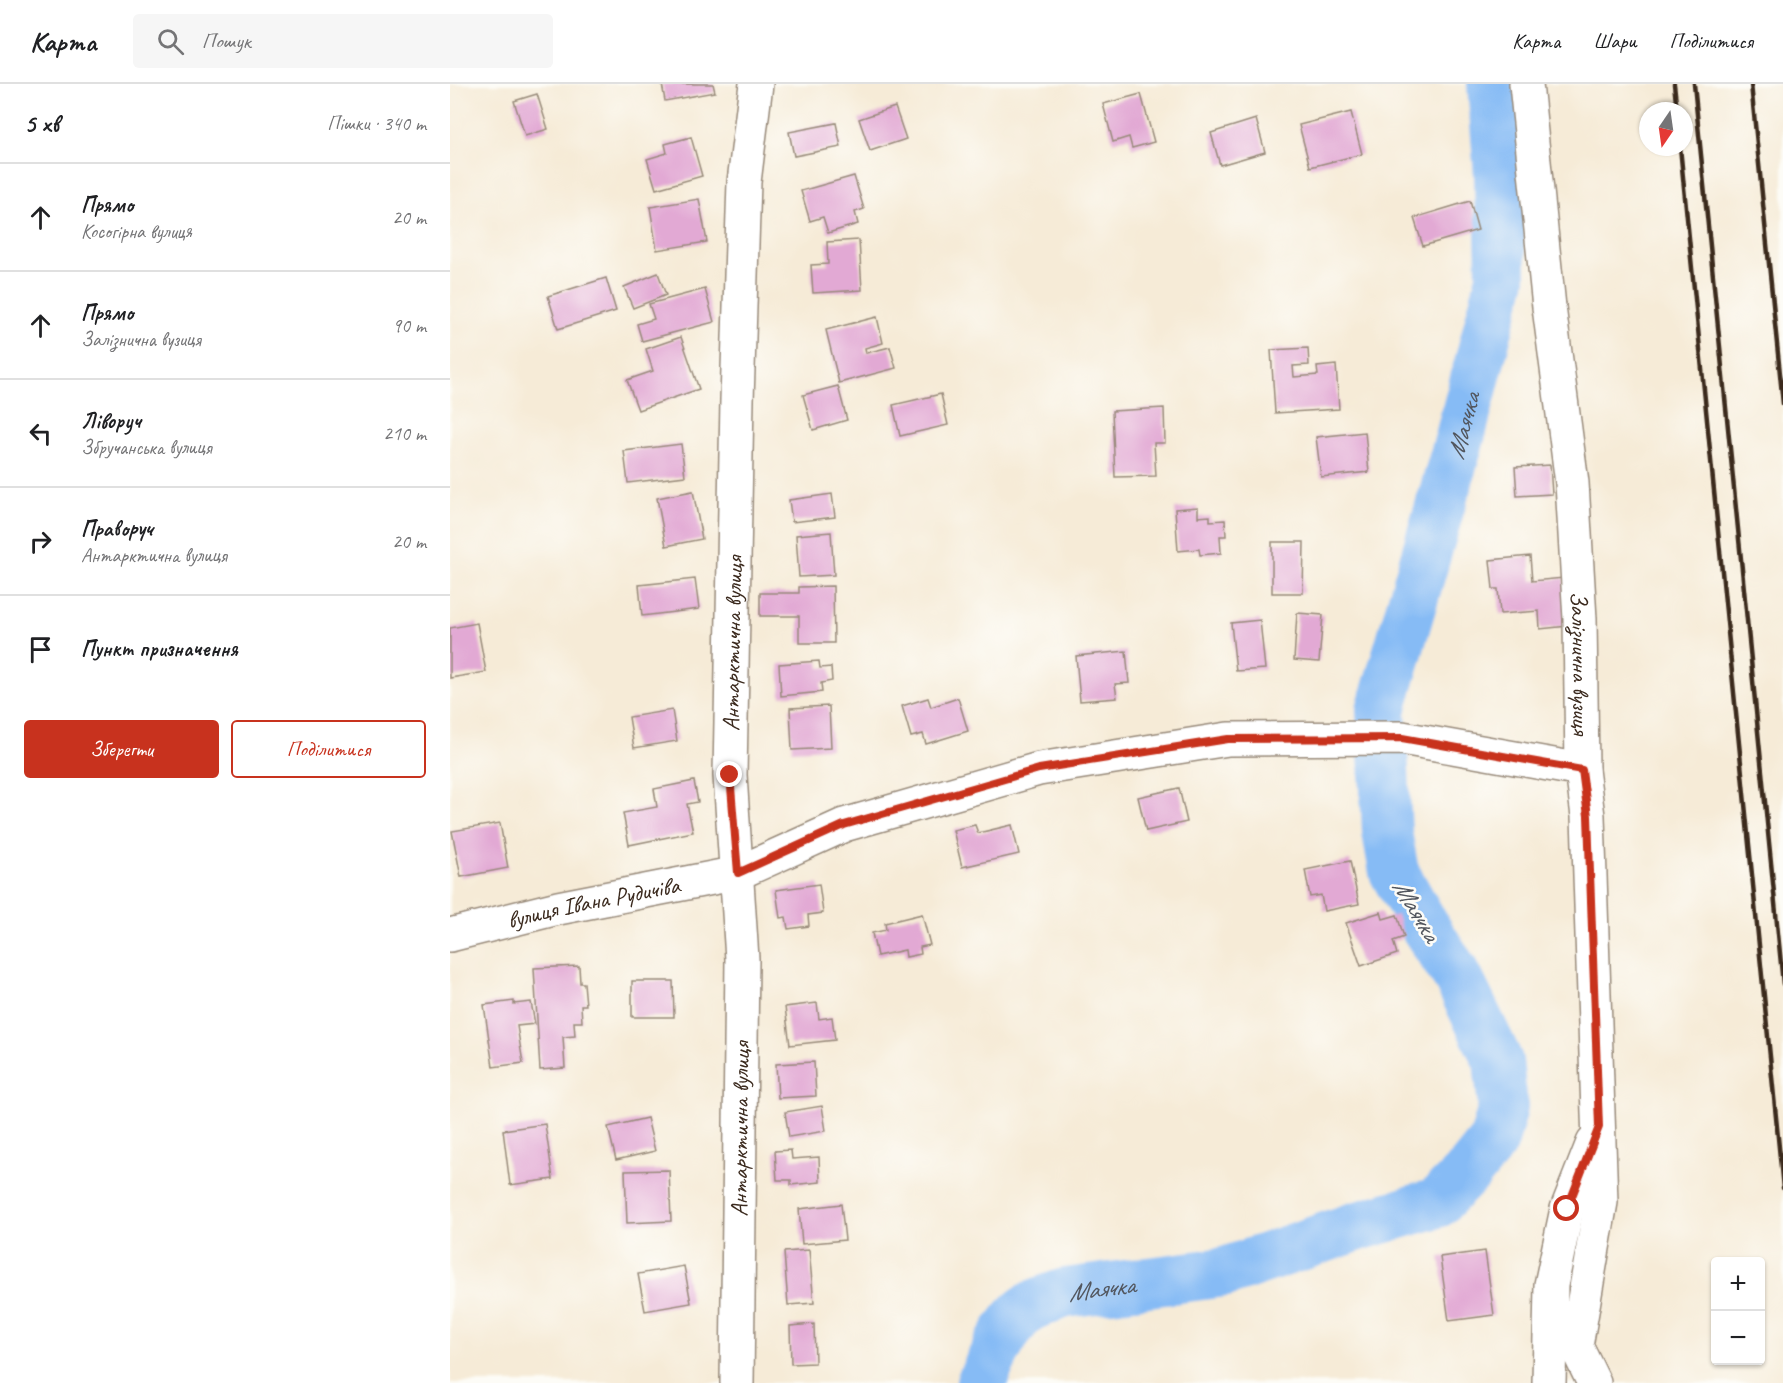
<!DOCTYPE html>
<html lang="uk">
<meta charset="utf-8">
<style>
body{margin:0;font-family:Caveat,sans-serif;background:#f6f6f6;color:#202124}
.controls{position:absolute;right:18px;bottom:18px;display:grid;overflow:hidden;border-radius:6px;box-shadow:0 2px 4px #0004}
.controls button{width:54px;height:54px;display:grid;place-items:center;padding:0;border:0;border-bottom:2px solid #e0e0e0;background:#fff;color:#202124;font:30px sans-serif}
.compass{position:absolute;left:1189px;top:18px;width:54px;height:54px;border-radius:50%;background:#fff;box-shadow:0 2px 4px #0004;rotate:193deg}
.stop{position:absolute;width:18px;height:18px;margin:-14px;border:4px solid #c8321e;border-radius:50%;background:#fff}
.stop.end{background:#c8321e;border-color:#fff;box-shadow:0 2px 6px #0008}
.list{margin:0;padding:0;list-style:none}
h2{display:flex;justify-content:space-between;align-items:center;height:78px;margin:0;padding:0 24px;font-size:26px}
h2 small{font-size:20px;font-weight:400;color:#757577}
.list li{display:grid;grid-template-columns:39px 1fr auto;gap:18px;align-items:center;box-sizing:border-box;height:108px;padding:0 24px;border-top:2px solid #e0e0e0}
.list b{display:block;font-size:22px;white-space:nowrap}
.list p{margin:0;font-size:20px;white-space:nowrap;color:#757577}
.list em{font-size:20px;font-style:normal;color:#757577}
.actions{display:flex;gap:12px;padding:18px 24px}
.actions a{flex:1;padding:14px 0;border:2px solid #c8321e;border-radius:6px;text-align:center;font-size:21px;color:#c8321e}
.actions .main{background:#c8321e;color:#fff}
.icon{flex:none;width:33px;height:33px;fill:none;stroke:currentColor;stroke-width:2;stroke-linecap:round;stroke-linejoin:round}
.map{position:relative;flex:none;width:1333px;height:1299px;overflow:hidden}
header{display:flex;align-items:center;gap:36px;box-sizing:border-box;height:84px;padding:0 30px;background:#fff;border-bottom:2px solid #e0e0e0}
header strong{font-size:28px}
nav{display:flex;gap:33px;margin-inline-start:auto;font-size:21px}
.search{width:420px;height:54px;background:#f6f6f6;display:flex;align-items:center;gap:15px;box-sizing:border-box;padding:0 21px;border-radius:6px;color:#757577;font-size:22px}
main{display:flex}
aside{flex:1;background:#fff}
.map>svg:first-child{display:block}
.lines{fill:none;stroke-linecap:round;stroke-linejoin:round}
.river{stroke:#86bbf5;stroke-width:50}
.building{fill:#e2a9d4}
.minor-casing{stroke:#988a7a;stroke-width:36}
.minor{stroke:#fff;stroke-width:33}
.rail{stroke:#3b2a1e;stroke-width:4.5}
.route{stroke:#c8321e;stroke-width:8}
.labels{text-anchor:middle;stroke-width:5;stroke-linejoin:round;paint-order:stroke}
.street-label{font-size:24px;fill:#3b2a1e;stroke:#fdfcf7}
.water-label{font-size:26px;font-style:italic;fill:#52565e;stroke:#fdfcf7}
</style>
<header>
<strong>Карта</strong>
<div class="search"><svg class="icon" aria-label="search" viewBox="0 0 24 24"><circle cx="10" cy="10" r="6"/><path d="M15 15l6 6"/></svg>Пошук</div>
<nav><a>Карта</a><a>Шари</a><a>Поділитися</a></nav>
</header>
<main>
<aside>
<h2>5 хв<small>Пішки · 340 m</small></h2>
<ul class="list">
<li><svg class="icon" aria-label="ahead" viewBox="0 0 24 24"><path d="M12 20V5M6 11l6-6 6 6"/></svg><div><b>Прямо</b><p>Косогірна вулиця</p></div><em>20 m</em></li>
<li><svg class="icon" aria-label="ahead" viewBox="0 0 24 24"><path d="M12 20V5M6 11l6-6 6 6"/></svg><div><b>Прямо</b><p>Залізнична вузиця</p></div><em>90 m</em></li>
<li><svg class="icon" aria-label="left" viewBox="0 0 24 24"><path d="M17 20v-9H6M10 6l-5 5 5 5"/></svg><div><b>Ліворуч</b><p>Збручанська вулиця</p></div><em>210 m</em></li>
<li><svg class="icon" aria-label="right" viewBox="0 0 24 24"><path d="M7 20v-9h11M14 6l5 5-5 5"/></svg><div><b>Праворуч</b><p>Антарктична вулиця</p></div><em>20 m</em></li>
<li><svg class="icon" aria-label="arrive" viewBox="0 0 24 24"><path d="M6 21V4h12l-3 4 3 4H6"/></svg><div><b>Пункт призначення</b></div></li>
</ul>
<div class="actions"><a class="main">Зберегти</a><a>Поділитися</a></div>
</aside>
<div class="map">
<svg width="1333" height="1299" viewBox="0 0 1333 1299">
<rect width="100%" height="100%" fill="#fdfcf7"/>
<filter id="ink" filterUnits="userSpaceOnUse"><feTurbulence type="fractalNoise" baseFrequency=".0167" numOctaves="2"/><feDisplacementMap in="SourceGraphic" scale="12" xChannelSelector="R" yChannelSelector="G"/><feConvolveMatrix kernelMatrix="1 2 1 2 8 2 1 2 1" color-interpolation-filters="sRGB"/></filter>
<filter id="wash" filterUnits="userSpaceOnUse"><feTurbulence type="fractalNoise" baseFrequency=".008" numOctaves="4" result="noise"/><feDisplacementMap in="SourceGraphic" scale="24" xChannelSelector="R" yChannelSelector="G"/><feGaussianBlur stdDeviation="1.35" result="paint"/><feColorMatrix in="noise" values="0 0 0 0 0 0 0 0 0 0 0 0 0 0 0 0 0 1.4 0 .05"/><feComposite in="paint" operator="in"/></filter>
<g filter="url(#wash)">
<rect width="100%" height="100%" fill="#f6ebd7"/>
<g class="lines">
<path class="river" id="s1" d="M531,1299c10,-23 22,-52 41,-70 11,-10 29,-15 43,-20l160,-21 133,-46 79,-23 32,-32 25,-31 9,-33 -5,-46 -40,-83 -33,-51 -31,-55 -7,-40 -6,-122 78,-269 42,-163 -2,-102 -7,-92"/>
</g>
<g id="blocks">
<g class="building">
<polygon points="212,0 263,0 265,8 215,17"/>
<polygon points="87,10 98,45 75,52 64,17"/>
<polygon points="691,10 704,58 682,64 679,53 663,58 653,20"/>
<polygon points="445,23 456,55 420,67 409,35"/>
<polygon points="901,28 912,70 860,83 849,41"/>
<polygon points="806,35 815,68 770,81 761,49"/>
<polygon points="386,39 391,63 344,72 339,48"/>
<polygon points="241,53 252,92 206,105 197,75 217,69 215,60"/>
<polygon points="404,92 414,125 405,128 408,140 378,149 373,133 360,137 351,107"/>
<polygon points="249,115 257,158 207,166 200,123"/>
<polygon points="1020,117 1028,146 973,162 964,134"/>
<polygon points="409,156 412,206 363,209 361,181 378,180 377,158"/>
<polygon points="208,189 216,211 183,224 174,203"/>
<polygon points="156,194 166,227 108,245 98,212"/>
<polygon points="255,205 264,238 192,257 187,240 204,235 199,220"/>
<polygon points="427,233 433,259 415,264 416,269 440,263 446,284 389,299 376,246"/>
<polygon points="231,253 249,305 188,326 177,296 203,287 196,265"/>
<polygon points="858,264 859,281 843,282 844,293 868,291 867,283 886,281 889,325 825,329 821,266"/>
<polygon points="388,302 397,336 363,346 353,311"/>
<polygon points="491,310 498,341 450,352 443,321"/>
<polygon points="714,324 715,359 704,359 706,392 665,393 662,327"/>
<polygon points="915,348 919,388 871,393 866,353"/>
<polygon points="231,360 235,392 178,399 174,367"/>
<polygon points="1100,381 1102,410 1067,412 1065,383"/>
<polygon points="243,407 252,455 216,462 207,414"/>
<polygon points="382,410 385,433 342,438 339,416"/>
<polygon points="748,423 748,433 760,432 760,437 775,436 776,452 770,452 771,469 750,471 749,465 728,467 725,425"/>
<polygon points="381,448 384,491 349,493 346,451"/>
<polygon points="822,458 854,458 853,509 822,509"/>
<polygon points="1080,472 1082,497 1114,494 1118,542 1090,545 1089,527 1050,530 1048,505 1043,505 1040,476"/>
<polygon points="245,495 249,525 192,532 189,501"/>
<polygon points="383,502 384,559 349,559 349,532 310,532 310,509 349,509 349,503"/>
<polygon points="847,529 873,531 869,578 844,576"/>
<polygon points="810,536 815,585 786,587 781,539"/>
<polygon points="27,539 36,588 0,594 0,544"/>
<polygon points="676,567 679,599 665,600 667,614 630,617 626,572"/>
<polygon points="369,577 370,584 381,583 382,597 371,599 372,608 331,612 329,580"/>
<polygon points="478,614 481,623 508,614 518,647 476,660 473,650 461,653 452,622"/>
<polygon points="379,622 381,664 342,666 340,624"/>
<polygon points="222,626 227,657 184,664 179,633"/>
<polygon points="244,697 248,718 237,720 243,748 179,761 173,729 207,723 204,705"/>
<polygon points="729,704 737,738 696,747 688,713"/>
<polygon points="50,739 58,784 11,793 2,747"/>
<polygon points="525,741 528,749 562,741 569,770 512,783 503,746"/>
<polygon points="900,777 909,820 874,827 871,811 860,813 855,786"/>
<polygon points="369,800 373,829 358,831 359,842 338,845 336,833 330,834 326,806"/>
<polygon points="931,828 933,835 947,831 954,853 943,857 947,870 911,882 896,839"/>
<polygon points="472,830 480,861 470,863 471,870 456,873 455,866 427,872 422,849 436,846 435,839"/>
<polygon points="129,882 130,899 134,899 136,921 131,921 132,938 124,938 125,952 113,953 115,984 90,986 84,884"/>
<polygon points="182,897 223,897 224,933 182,933"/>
<polygon points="64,917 64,920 81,918 85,940 67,942 73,979 43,983 34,921"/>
<polygon points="367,919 369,935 382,933 385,956 340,961 335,923"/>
<polygon points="364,978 366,1012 328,1014 326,980"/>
<polygon points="372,1022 376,1047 339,1053 335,1028"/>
<polygon points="197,1034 205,1067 166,1076 158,1043"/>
<polygon points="95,1040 103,1095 60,1101 53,1046"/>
<polygon points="341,1066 342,1075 369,1073 370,1098 341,1101 341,1096 327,1096 325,1067"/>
<polygon points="219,1086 221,1137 177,1139 175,1087"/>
<polygon points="391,1120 395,1156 352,1160 349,1125"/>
<polygon points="359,1166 364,1219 338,1221 334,1168"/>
<polygon points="1035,1167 1044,1231 999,1237 990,1173"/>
<polygon points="234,1182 241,1219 195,1227 188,1190"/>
<polygon points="364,1240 365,1279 341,1280 340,1242"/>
</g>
</g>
</g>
<g filter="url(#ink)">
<use href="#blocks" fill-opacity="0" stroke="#988a7a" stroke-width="1.5"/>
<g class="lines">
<g class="minor-casing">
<g id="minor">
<path id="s2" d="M1076,0l23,223 23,176 8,136 2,151 6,46 13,386 -25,144 18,37"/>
<path id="s3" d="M0,851l108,-27 180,-35 106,-48 195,-56 189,-30 174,-1 180,32"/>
<path id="s4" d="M287,1299l5,-424 -12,-184 7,-375 7,-218 12,-98"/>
<polyline points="1099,1299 1101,1201 1117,1125 1143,1059"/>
</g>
</g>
<use href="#minor" class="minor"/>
<g class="rail">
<polyline points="1224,0 1227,27"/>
<polyline points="1244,0 1333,900"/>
<polyline points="1301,0 1333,320"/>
<polyline points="1230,63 1333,1104"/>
</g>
</g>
</g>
<g class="lines" filter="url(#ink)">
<polyline class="route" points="280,691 288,789 394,741 589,685 778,655 952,654 1132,686 1138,732 1149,1043 1117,1125"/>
</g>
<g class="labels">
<g class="street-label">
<text dy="8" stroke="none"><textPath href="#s4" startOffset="740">Антарктична вулиця</textPath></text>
<text dy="8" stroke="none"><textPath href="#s2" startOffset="582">Залізнична вузиця</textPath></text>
<text dy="8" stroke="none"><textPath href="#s3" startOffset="147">вулиця Івана Рудичіва</textPath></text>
<text dy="8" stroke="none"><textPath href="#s4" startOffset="254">Антарктична вулиця</textPath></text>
</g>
<g class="water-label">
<text dy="9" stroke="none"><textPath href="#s1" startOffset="1354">Маячка</textPath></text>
<text transform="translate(967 826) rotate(59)" y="9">Маячка</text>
<text dy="9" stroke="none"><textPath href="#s1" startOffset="166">Маячка</textPath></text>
</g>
</g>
</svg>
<div class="controls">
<button>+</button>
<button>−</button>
</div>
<svg class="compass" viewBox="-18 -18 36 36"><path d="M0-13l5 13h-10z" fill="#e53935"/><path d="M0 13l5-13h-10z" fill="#757577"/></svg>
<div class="stop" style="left:1117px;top:1125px"></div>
<div class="stop end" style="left:280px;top:691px"></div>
</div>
</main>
